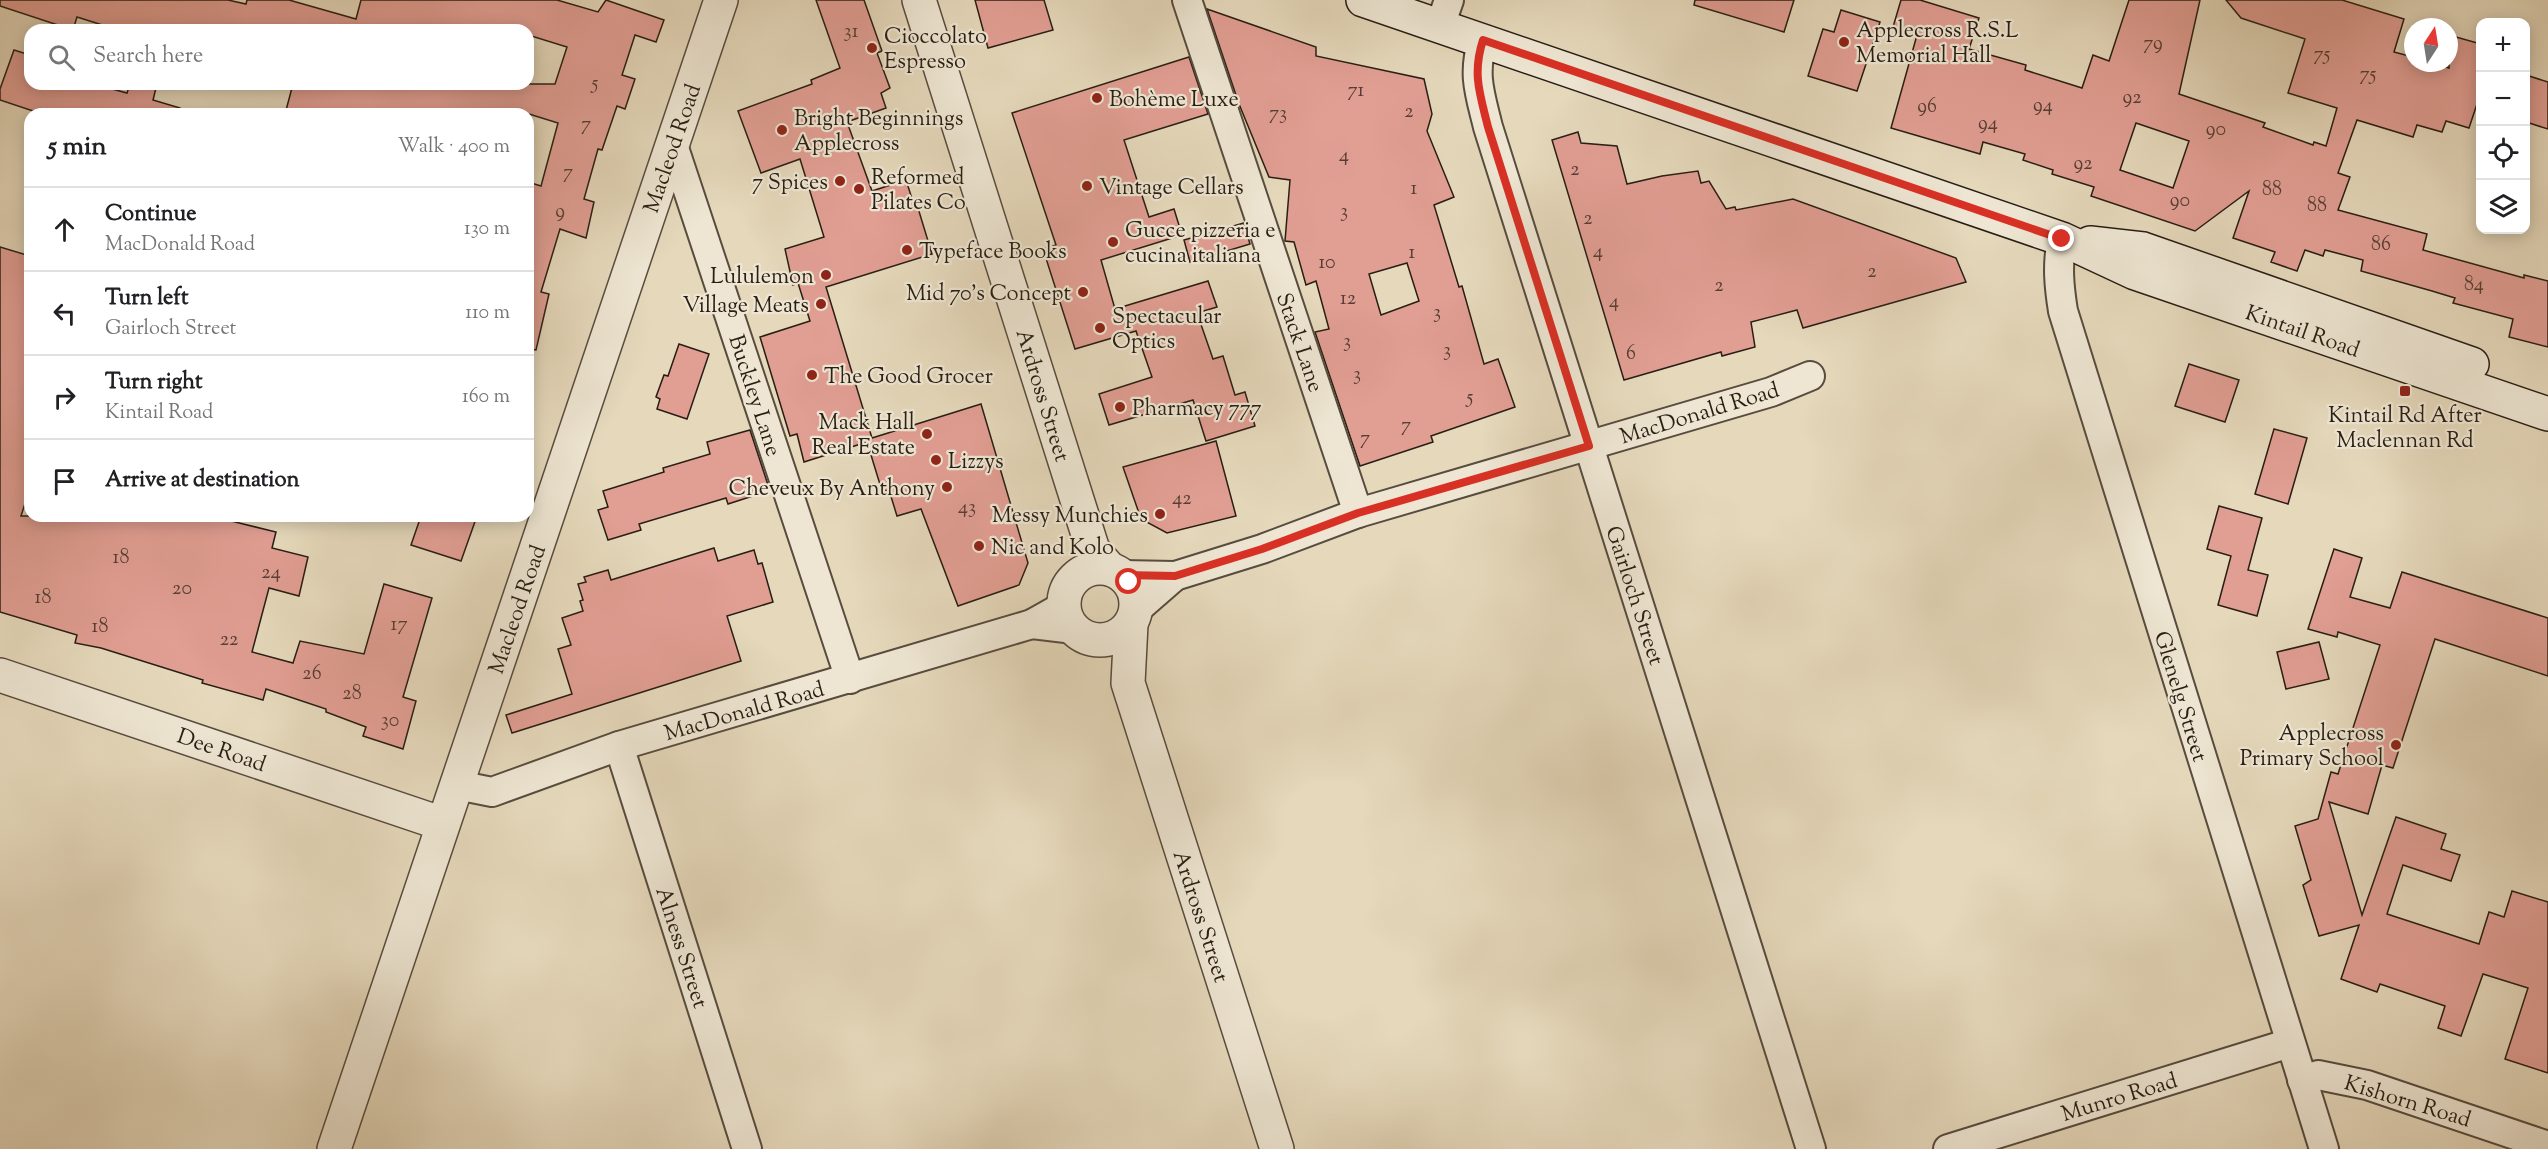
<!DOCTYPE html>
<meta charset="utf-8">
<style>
body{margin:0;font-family:"Sorts Mill Goudy",serif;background:#f2f2f2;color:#202124}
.controls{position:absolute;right:18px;top:18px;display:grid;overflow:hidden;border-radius:12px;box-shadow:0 3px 15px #0003}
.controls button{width:54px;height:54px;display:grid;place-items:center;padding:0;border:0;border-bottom:2px solid #e0e0e0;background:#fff;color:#202124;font:30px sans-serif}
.compass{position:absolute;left:2404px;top:18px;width:54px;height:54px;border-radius:50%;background:#fff;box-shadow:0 3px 15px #0003;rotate:12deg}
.stop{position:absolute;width:18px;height:18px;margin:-14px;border:4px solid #d93025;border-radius:50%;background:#fff}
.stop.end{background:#d93025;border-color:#fff;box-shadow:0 2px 6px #0008}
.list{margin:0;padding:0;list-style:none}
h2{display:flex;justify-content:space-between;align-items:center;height:78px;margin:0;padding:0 24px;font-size:26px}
h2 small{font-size:20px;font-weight:400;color:#757577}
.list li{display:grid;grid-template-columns:39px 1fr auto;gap:18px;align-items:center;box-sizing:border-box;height:84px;padding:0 24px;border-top:2px solid #e0e0e0}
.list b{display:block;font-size:22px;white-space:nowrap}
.list p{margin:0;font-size:20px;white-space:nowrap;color:#757577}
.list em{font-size:20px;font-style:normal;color:#757577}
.icon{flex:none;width:33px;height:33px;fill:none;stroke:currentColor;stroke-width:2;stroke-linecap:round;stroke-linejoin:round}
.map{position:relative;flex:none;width:2548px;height:1149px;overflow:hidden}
.search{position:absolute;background:#fff;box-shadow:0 3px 15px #0003;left:24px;top:24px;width:510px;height:66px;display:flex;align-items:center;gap:15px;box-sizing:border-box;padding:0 21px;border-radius:18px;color:#757577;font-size:22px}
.panel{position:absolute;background:#fff;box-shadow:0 3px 15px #0003;left:24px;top:108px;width:510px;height:414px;border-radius:18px}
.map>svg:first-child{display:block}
.building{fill:#e19e93;stroke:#281e14;stroke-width:1.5;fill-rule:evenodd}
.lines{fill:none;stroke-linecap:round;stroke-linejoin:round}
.minor-casing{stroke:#574c3e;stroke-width:32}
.tertiary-casing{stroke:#574c3e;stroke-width:36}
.secondary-casing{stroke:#281e14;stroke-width:36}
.minor{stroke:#eee6d3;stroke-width:28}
.tertiary{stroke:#eee6d3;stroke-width:33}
.secondary{stroke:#eee6d3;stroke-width:33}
.route{stroke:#d93025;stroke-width:8}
.poi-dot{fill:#8f2418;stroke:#eee6d3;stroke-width:2}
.labels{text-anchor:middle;stroke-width:4.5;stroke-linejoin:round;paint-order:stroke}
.number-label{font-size:20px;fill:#563e34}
.poi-label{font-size:22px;fill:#281e14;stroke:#eee6d3;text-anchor:start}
.street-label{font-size:22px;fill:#281e14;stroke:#eee6d3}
</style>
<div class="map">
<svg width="2548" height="1149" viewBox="0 0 2548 1149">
<rect width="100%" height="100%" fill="#e5d8bb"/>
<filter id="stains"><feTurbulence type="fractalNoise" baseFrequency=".00333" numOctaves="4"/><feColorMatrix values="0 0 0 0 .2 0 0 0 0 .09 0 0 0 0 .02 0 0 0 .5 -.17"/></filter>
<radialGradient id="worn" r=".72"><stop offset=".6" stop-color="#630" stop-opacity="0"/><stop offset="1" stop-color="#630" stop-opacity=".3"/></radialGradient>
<g class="building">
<polygon points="0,0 228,0 246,4 247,0 289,0 356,19 361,0 557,0 598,12 606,0 664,20 656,42 635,35 622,75 635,79 625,109 617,106 602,150 598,149 584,199 594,202 586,238 560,229 541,292 549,294 536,350 528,349 528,182 541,186 558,123 529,114 285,114 293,84 555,84 567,47 528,35 528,30 118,30 77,17 73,30 0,6"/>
<polygon points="816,0 864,0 882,51 877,53 890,88 881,93 886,108 847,122 872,191 906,180 915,208 918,208 932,254 826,287 872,438 981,404 1028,563 1019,585 958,606 921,509 897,516 889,490 882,491 867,442 804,462 797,434 790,436 760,337 810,321 798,283 793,285 785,249 824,237 800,159 761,173 738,111 812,84 811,80 840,68"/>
<polygon points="975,0 1044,0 1053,30 988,48"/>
<polygon points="1695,0 1794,0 1784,32 1694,5"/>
<path d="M1901,0h19l59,18 -10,31 57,16 -1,5 57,18 11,-33 16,6 20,-61h71l-21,94 86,29 -2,4 50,18 1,-3 12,4 11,-38 -49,-15 17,-54 -64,-21 -15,-18h116l62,19 -10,33 19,5v6h19l17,5v-33l32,9v48l-12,36 -23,-7 -4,11 -25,-7 -4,12 -56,-17 -19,53 12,4 -12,33 89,24 -4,16 101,28v-3l24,6v66l-39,-10 4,-18 -60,-16 2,-5 -23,-7 -71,-20 2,-11 -38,-10 -2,6 -18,-6 -8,21 -26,-9 4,-10 -42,-14 16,-47 -54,40 -104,-35 3,-9 -42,-13 1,-4 -30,-10 2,-6 -42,-12 -3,12 -89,-26 26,-93 -24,-8zM2136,123l53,18 -16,47 -53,-18z"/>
<path d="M1207,9l109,38v9l108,23 8,35 -5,17 27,66 -20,8 25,82 3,-1 22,78 14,-5 17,48 -84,29 2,6 -73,24 -45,-134 14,-3 -13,-48 -10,4 -12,-43 -9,-1 5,-61 -21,-3 -30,-73zM1407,263l12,38 -38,14 -12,-41z"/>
<polygon points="1841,10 1880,22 1857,91 1808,76 1823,29 1834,32"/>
<polygon points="14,50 30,55 30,84 94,84 127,93 130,84 157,84 153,100 180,108 179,114 42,114 0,100 0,89"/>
<polygon points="1189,57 1208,114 1124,140 1149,217 1174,209 1182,235 1101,260 1115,309 1208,281 1217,307 1197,313 1213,359 1223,356 1235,395 1245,392 1255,426 1206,441 1193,400 1109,425 1099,394 1152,377 1136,331 1075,349 1043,249 1056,245 1012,113"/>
<polygon points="2526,75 2548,82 2548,129 2526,122"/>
<polygon points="1578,132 1581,143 1617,146 1627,184 1662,176 1698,171 1701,183 1709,181 1726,209 1735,207 1736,210 1793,199 1956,258 1966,282 1803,328 1797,310 1751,322 1755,347 1722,356 1721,352 1624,380 1552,140"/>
<polygon points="1244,223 1250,244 1190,262 1184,240"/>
<polygon points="0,247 30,256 30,488 21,516 232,516 231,521 276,532 272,548 308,557 299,596 269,588 252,652 293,663 300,641 364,654 384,584 432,598 403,697 416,701 403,749 363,736 366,727 326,712 326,709 266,689 263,700 202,683 203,680 101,648 75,643 77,635 0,612"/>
<polygon points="679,344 709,354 687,419 657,409 660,399 656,397 664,375 668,376"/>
<polygon points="2189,364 2239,380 2225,422 2175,406"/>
<polygon points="2274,429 2307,438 2288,504 2255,494"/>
<polygon points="750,430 768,485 757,489 759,494 728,504 726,498 639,524 641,530 608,540 598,510 608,507 603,491 664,472 663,468 710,454 707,442"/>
<polygon points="1216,441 1236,516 1167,533 1141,519 1123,467"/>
<polygon points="2219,506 2262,518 2248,570 2268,575 2257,616 2218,605 2231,556 2207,549"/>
<polygon points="421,516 477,516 461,561 411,545"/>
<polygon points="714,548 718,561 754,550 758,564 762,563 773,602 727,616 741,661 512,733 506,715 572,694 558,649 571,645 562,618 583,611 580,601 583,600 578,584 586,582 584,577 608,570 611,580"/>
<polygon points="2334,549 2362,558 2350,597 2390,608 2402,572 2548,618 2548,676 2435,639 2393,768 2382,765 2368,814 2329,802 2362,915 2396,817 2446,834 2441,849 2460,855 2451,881 2403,865 2387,914 2479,944 2489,912 2504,917 2512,891 2548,902 2548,1073 2505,1059 2528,988 2483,974 2461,1036 2438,1028 2445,1006 2380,984 2377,992 2341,979 2359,925 2319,936 2303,885 2311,880 2295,826 2318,819 2331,772 2338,774 2380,645 2338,632 2337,637 2308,629"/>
<polygon points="2319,642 2329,679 2286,689 2277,652"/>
</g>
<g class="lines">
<g class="minor-casing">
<g id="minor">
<polyline points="1187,0 1358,513"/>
<polyline points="1440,26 1449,0"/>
<path d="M1483,40c-11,34 -3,54 5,87l323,1022"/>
<polyline points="673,145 850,679"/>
<path d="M2062,239c-5,26 -3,47 1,72l261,838"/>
<polyline points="1122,575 1175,576 1262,549 1358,513 1771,392 1810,376"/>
<polyline points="1136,610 1175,576"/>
<polyline points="1032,624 1074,629"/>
<polyline points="619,746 747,1149"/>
<polyline points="457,785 492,792 619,746 1032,624 1064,606"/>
<polyline points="2302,1080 2318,1075 2367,1085 2548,1146"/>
<polyline points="1948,1149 2290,1043"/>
</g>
</g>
<g class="tertiary-casing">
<g id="tertiary">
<polyline points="919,0 1093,550 1110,569"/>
<circle cx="1100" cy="604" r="36"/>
<polyline points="1131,624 1128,683 1277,1149"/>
<polyline points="0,675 443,824"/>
<polyline points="334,1149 721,0"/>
</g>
</g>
<g class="secondary-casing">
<g id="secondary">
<polyline points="1363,0 2062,239 2135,273 2548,414"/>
<polyline points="2090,243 2143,249 2472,364"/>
</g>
</g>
<use href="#minor" class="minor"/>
<use href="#tertiary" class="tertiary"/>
<use href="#secondary" class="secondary"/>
</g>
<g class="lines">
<path class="route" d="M1129,582l-7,-7 53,1 87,-27 96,-36 231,-67 -101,-319c-8,-33 -16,-53 -5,-87l579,199"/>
</g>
<g class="poi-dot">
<circle cx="1844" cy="42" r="6"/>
<circle cx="872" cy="48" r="6"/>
<circle cx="1097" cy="98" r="6"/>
<circle cx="782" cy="130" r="6"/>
<circle cx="840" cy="181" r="6"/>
<circle cx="1087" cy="186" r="6"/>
<circle cx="859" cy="189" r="6"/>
<circle cx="1113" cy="242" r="6"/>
<circle cx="907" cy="250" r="6"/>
<circle cx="826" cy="275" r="6"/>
<circle cx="1083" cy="292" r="6"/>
<circle cx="821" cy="304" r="6"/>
<circle cx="1100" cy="328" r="6"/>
<circle cx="812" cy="375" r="6"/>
<rect x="2399" y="385" width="12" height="12" rx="3"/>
<circle cx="1120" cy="407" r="6"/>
<circle cx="927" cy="434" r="6"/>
<circle cx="936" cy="460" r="6"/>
<circle cx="947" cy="487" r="6"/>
<circle cx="1160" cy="514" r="6"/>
<circle cx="979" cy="546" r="6"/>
<circle cx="2396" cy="745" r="6"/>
</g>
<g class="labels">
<g class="number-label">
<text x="851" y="37">31</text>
<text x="2153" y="49">79</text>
<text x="2322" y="60">75</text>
<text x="2368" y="80">75</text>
<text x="595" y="89">5</text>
<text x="1356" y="96">71</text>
<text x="2132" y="103">92</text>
<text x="2043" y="111">94</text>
<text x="1927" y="112">96</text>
<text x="1409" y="117">2</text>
<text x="1278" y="119">73</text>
<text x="1988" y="129">94</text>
<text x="586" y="130">7</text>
<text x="2216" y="135">90</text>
<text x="1344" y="161">4</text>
<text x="2083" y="169">92</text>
<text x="1575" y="175">2</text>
<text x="568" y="178">7</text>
<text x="1414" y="194">1</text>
<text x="2272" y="195">88</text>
<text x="2180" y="206">90</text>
<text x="2317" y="211">88</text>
<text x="560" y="217">9</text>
<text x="1344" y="217">3</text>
<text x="1588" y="224">2</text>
<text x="2381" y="250">86</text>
<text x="1598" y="257">4</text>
<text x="1412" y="258">1</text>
<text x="1327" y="268">10</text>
<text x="1872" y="277">2</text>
<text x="2474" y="290">84</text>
<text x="1719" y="291">2</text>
<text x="1348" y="304">12</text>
<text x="1614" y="307">4</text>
<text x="1437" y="318">3</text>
<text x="1347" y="347">3</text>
<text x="1447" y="356">3</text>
<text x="1631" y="359">6</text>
<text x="1357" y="380">3</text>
<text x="1470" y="403">5</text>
<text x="1406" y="431">7</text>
<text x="1365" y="444">7</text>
<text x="1182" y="504">42</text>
<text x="967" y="513">43</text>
<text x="121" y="563">18</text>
<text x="271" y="578">24</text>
<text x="182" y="594">20</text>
<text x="43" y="603">18</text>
<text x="399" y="630">17</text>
<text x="100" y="632">18</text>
<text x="229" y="645">22</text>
<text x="312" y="679">26</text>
<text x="352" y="699">28</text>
<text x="390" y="726">30</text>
</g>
<g class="poi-label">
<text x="1856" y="37">Applecross R.S.L<tspan x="1856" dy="25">Memorial Hall</tspan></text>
<text x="884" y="43">Cioccolato<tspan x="884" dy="25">Espresso</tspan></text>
<text x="1109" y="106">Bohème Luxe</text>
<text x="794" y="125">Bright Beginnings<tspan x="794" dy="25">Applecross</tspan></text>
<text x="871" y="184">Reformed<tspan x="871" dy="25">Pilates Co</tspan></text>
<text x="828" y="189" text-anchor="end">7 Spices</text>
<text x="1099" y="194">Vintage Cellars</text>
<text x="1125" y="237">Gucce pizzeria e<tspan x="1125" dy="25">cucina italiana</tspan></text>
<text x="919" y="258">Typeface Books</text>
<text x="814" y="283" text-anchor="end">Lululemon</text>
<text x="1071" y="300" text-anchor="end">Mid 70’s Concept</text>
<text x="809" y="312" text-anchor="end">Village Meats</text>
<text x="1112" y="323">Spectacular<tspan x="1112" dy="25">Optics</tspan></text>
<text x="824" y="383">The Good Grocer</text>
<text x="1132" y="415">Pharmacy 777</text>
<text x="2405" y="422" text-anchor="middle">Kintail Rd After<tspan x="2405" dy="25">Maclennan Rd</tspan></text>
<text x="915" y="429" text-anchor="end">Mack Hall<tspan x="915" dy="25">Real Estate</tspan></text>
<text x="948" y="468">Lizzys</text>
<text x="935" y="495" text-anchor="end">Cheveux By Anthony</text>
<text x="1148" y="522" text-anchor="end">Messy Munchies</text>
<text x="991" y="554">Nic and Kolo</text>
<text x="2384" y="740" text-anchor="end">Applecross<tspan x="2384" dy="25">Primary School</tspan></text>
</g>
<g class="street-label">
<text transform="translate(671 148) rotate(-71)" y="8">Macleod Road</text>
<text transform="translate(2303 330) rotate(19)" y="8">Kintail Road</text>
<text transform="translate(1301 342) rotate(71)" y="8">Stack Lane</text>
<text transform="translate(756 395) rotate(72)" y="8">Buckley Lane</text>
<text transform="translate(1044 395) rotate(73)" y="8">Ardross Street</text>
<text transform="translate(1699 412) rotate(-17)" y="8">MacDonald Road</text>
<text transform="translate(1636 595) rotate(72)" y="8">Gairloch Street</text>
<text transform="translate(516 609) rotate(-71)" y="8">Macleod Road</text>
<text transform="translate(2182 696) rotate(73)" y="8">Glenelg Street</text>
<text transform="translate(744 710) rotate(-16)" y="8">MacDonald Road</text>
<text transform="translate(222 749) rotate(19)" y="8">Dee Road</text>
<text transform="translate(1202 916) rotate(72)" y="8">Ardross Street</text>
<text transform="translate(683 947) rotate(72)" y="8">Alness Street</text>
<text transform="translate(2119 1096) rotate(-17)" y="8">Munro Road</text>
<text transform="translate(2408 1100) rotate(17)" y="8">Kishorn Road</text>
</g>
</g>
<rect width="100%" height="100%" filter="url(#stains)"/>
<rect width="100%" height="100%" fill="url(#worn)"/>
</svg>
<div class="controls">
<button>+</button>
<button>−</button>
<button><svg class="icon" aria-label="locate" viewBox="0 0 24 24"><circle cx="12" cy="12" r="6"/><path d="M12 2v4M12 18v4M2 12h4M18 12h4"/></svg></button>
<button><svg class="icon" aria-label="layers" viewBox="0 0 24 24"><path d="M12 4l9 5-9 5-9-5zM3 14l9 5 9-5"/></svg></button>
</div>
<svg class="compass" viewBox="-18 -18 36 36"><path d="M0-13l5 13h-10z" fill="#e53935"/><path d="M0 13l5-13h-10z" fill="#757577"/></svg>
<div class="stop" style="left:1129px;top:582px"></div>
<div class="stop end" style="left:2062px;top:239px"></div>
<div class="search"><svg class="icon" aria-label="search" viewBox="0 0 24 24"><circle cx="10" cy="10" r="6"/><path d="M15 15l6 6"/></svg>Search here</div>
<section class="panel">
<h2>5 min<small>Walk · 400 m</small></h2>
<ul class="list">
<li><svg class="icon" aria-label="ahead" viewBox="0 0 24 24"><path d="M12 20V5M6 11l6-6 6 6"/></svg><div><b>Continue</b><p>MacDonald Road</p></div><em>130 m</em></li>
<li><svg class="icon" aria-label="left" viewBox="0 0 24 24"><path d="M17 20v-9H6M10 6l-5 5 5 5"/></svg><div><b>Turn left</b><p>Gairloch Street</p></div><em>110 m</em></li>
<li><svg class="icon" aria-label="right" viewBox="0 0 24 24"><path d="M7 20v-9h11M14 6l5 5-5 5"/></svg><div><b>Turn right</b><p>Kintail Road</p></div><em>160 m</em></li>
<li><svg class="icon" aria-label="arrive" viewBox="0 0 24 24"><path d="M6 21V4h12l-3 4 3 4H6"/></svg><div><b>Arrive at destination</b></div></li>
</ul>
</section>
</div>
